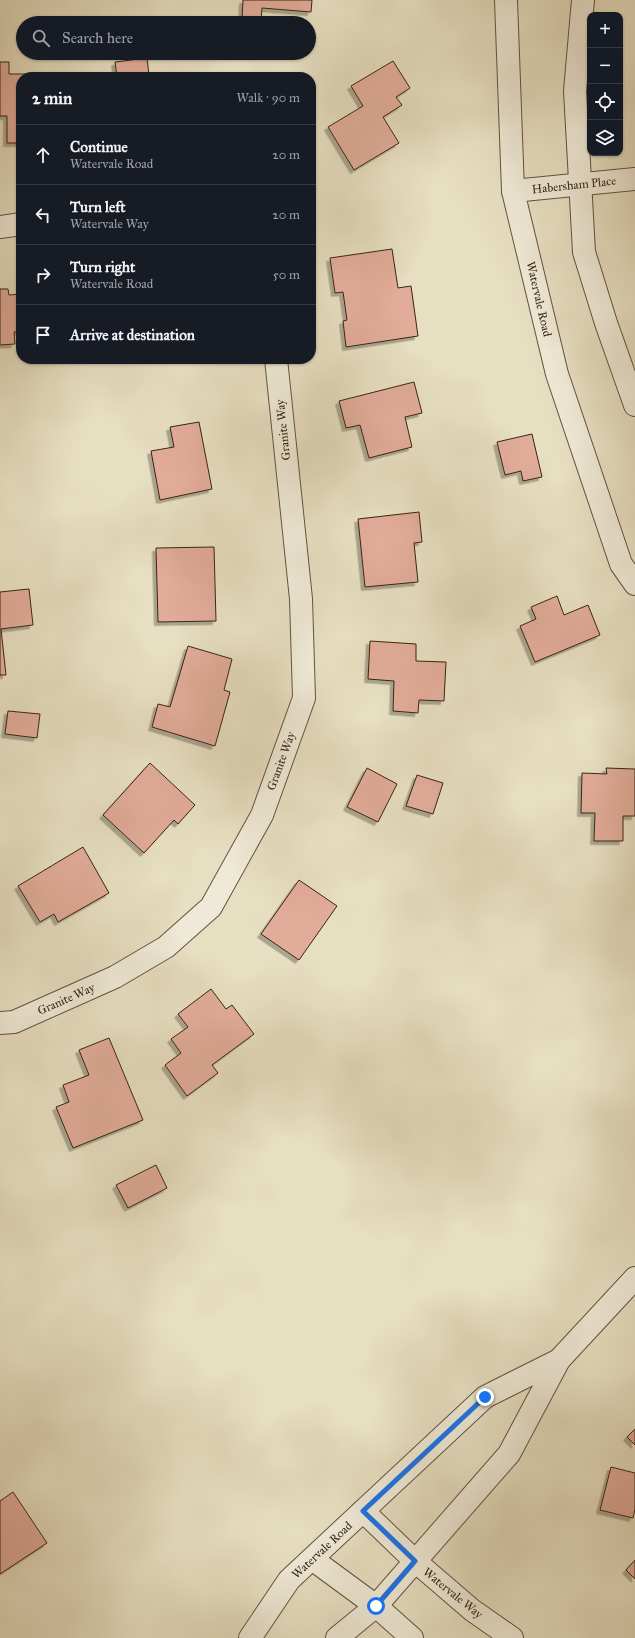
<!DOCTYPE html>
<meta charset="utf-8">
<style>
body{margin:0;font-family:"IM FELL Great Primer",serif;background:#20242c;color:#f1f3f6}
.controls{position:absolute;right:12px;top:12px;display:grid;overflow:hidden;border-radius:8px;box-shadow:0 1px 3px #0004}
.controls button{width:36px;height:36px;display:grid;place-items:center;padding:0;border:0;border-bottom:1px solid #363941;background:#171b24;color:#f1f3f6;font:20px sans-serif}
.stop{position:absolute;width:12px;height:12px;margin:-9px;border:3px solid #1a73e8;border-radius:50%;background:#fff}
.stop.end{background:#1a73e8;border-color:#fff;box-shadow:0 1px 4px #0008}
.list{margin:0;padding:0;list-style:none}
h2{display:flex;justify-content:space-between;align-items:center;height:52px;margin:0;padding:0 16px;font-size:17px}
h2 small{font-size:13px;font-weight:400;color:#9ea1a6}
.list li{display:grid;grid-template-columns:26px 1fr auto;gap:12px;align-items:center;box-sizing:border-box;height:60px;padding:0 16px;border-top:1px solid #363941}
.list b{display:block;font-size:15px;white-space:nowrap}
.list p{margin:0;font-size:13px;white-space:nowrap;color:#9ea1a6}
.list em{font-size:13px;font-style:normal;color:#9ea1a6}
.icon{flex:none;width:22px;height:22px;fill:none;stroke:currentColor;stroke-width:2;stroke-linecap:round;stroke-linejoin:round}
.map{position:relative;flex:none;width:635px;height:1638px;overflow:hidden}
.search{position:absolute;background:#171b24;box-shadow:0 1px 3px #0004;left:16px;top:16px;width:300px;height:44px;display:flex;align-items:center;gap:10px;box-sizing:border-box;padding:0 14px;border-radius:22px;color:#9ea1a6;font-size:15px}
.panel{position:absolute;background:#171b24;box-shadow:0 1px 3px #0004;left:16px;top:72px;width:300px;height:292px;border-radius:16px}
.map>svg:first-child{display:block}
.building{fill:#e2ac9a;stroke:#352413;filter:url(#shadow)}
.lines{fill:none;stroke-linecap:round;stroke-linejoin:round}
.minor-casing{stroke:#62533f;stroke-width:24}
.minor{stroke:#efead7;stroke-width:22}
.route{stroke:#1a73e8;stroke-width:5}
.labels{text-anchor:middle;stroke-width:3.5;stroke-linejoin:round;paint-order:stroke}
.street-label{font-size:12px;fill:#352413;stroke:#efead7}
</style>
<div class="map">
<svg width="635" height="1638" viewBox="0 0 635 1638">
<defs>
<filter id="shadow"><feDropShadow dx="-3.5" dy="3.5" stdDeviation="0" flood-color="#0004"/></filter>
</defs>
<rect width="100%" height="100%" fill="#e7dfc2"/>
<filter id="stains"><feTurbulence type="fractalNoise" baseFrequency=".005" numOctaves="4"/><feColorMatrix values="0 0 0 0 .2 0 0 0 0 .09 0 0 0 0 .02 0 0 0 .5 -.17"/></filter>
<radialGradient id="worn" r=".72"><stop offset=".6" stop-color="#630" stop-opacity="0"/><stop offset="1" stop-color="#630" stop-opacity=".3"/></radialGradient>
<g class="building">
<polygon points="243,0 312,0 311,12 262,8 261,21 242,20"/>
<polygon points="147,58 149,75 169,73 170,77 117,77 115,62"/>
<polygon points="393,61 410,88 396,97 402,105 383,117 399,143 354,170 328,127 363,106 351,86"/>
<polygon points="0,62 9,62 9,74 34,74 34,77 21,77 21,143 7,143 7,116 0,116"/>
<polygon points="392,249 398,288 411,286 418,336 346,347 343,321 347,320 343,292 335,293 330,258"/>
<polygon points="0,289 8,289 9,295 21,294 21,332 14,332 15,344 0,345"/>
<polygon points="414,382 422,413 405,417 412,447 369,458 360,425 346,428 339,401"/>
<polygon points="199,422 212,489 160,500 151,451 174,447 170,427"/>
<polygon points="532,434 542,477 523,481 521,471 505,475 497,442"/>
<polygon points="419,512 422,542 414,543 418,582 365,587 358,519"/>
<polygon points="214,547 216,621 158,622 156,548"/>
<polygon points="29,589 33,625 1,629 6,675 0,675 0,592"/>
<polygon points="557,596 564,615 588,605 600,635 535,662 520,626 536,619 531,607"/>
<polygon points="370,641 416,644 416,661 446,662 444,701 419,700 418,713 393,711 394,681 368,679"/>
<polygon points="188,646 232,659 224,690 230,692 215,746 152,727 158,704 170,707"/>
<polygon points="8,711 40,714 37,738 5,734"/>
<polygon points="150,763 195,805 178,824 174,820 144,853 103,815"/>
<polygon points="367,768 397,784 378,822 347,807"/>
<polygon points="606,768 635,769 635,816 623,816 623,841 594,841 595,813 581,813 582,773 607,774"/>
<polygon points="417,775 443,783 433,814 406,806"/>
<polygon points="83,847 109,893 58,922 54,914 40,922 18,886"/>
<polygon points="299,880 337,906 299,960 261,934"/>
<polygon points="211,989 226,1009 232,1005 254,1034 212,1065 218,1073 187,1096 165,1065 181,1053 171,1039 188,1027 178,1014"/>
<polygon points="109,1038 143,1120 73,1148 56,1107 69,1102 63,1085 89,1075 79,1050"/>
<polygon points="156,1165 167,1188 128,1208 116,1185"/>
<polygon points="635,1429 635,1445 627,1437"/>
<polygon points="611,1467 635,1473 635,1509 633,1518 600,1510"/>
<polygon points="13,1492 47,1543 0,1574 0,1501"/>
<polygon points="635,1560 635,1579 626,1570"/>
</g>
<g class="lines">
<g class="minor-casing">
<g id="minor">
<polyline points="506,0 513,191 557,374 621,564 635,584"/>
<polyline points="583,0 575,91 584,252 606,323 635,405"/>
<polyline points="513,191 635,179"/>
<polyline points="0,227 21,224"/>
<polyline points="0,1023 14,1022 115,977 166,947 211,907 262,815 304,698 301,599 276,359"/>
<polyline points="363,1511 415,1561 472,1610 512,1638"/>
<polyline points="312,1559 376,1606 412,1638"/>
<polyline points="250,1638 289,1580 485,1397 559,1360"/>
<polyline points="337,1638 376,1606 509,1454 559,1360 635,1278"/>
</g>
</g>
<use href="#minor" class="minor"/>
</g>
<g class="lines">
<polyline class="route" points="376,1606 415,1561 363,1511 485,1397"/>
</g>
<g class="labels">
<g class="street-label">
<text transform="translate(574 185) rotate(-6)" y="4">Habersham Place</text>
<text transform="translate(539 299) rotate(77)" y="4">Watervale Road</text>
<text transform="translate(283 430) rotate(-96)" y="4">Granite Way</text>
<text transform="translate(281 761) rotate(-70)" y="4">Granite Way</text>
<text transform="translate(66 999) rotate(-24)" y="4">Granite Way</text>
<text transform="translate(322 1550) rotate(-43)" y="4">Watervale Road</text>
<text transform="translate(453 1593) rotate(39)" y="4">Watervale Way</text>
</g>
</g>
<rect width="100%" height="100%" filter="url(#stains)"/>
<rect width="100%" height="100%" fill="url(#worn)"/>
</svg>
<div class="controls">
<button>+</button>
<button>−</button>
<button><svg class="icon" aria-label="locate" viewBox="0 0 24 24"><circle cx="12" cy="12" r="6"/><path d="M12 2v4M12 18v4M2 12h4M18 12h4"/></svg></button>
<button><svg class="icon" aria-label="layers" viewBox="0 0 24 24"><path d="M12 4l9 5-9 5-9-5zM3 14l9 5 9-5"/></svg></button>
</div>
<div class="stop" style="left:376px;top:1606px"></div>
<div class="stop end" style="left:485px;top:1397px"></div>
<div class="search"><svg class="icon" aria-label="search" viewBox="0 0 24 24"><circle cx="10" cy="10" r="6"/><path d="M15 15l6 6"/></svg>Search here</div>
<section class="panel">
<h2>2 min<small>Walk · 90 m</small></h2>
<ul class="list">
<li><svg class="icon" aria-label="ahead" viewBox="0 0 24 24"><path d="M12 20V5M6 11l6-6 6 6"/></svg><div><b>Continue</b><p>Watervale Road</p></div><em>20 m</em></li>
<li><svg class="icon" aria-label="left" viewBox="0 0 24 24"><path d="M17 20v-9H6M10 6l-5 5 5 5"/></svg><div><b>Turn left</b><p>Watervale Way</p></div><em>20 m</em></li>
<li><svg class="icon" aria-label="right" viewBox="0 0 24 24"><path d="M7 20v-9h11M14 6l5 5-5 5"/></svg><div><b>Turn right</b><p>Watervale Road</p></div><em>50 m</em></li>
<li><svg class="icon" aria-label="arrive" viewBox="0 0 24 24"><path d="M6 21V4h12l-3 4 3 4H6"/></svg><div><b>Arrive at destination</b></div></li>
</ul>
</section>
</div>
